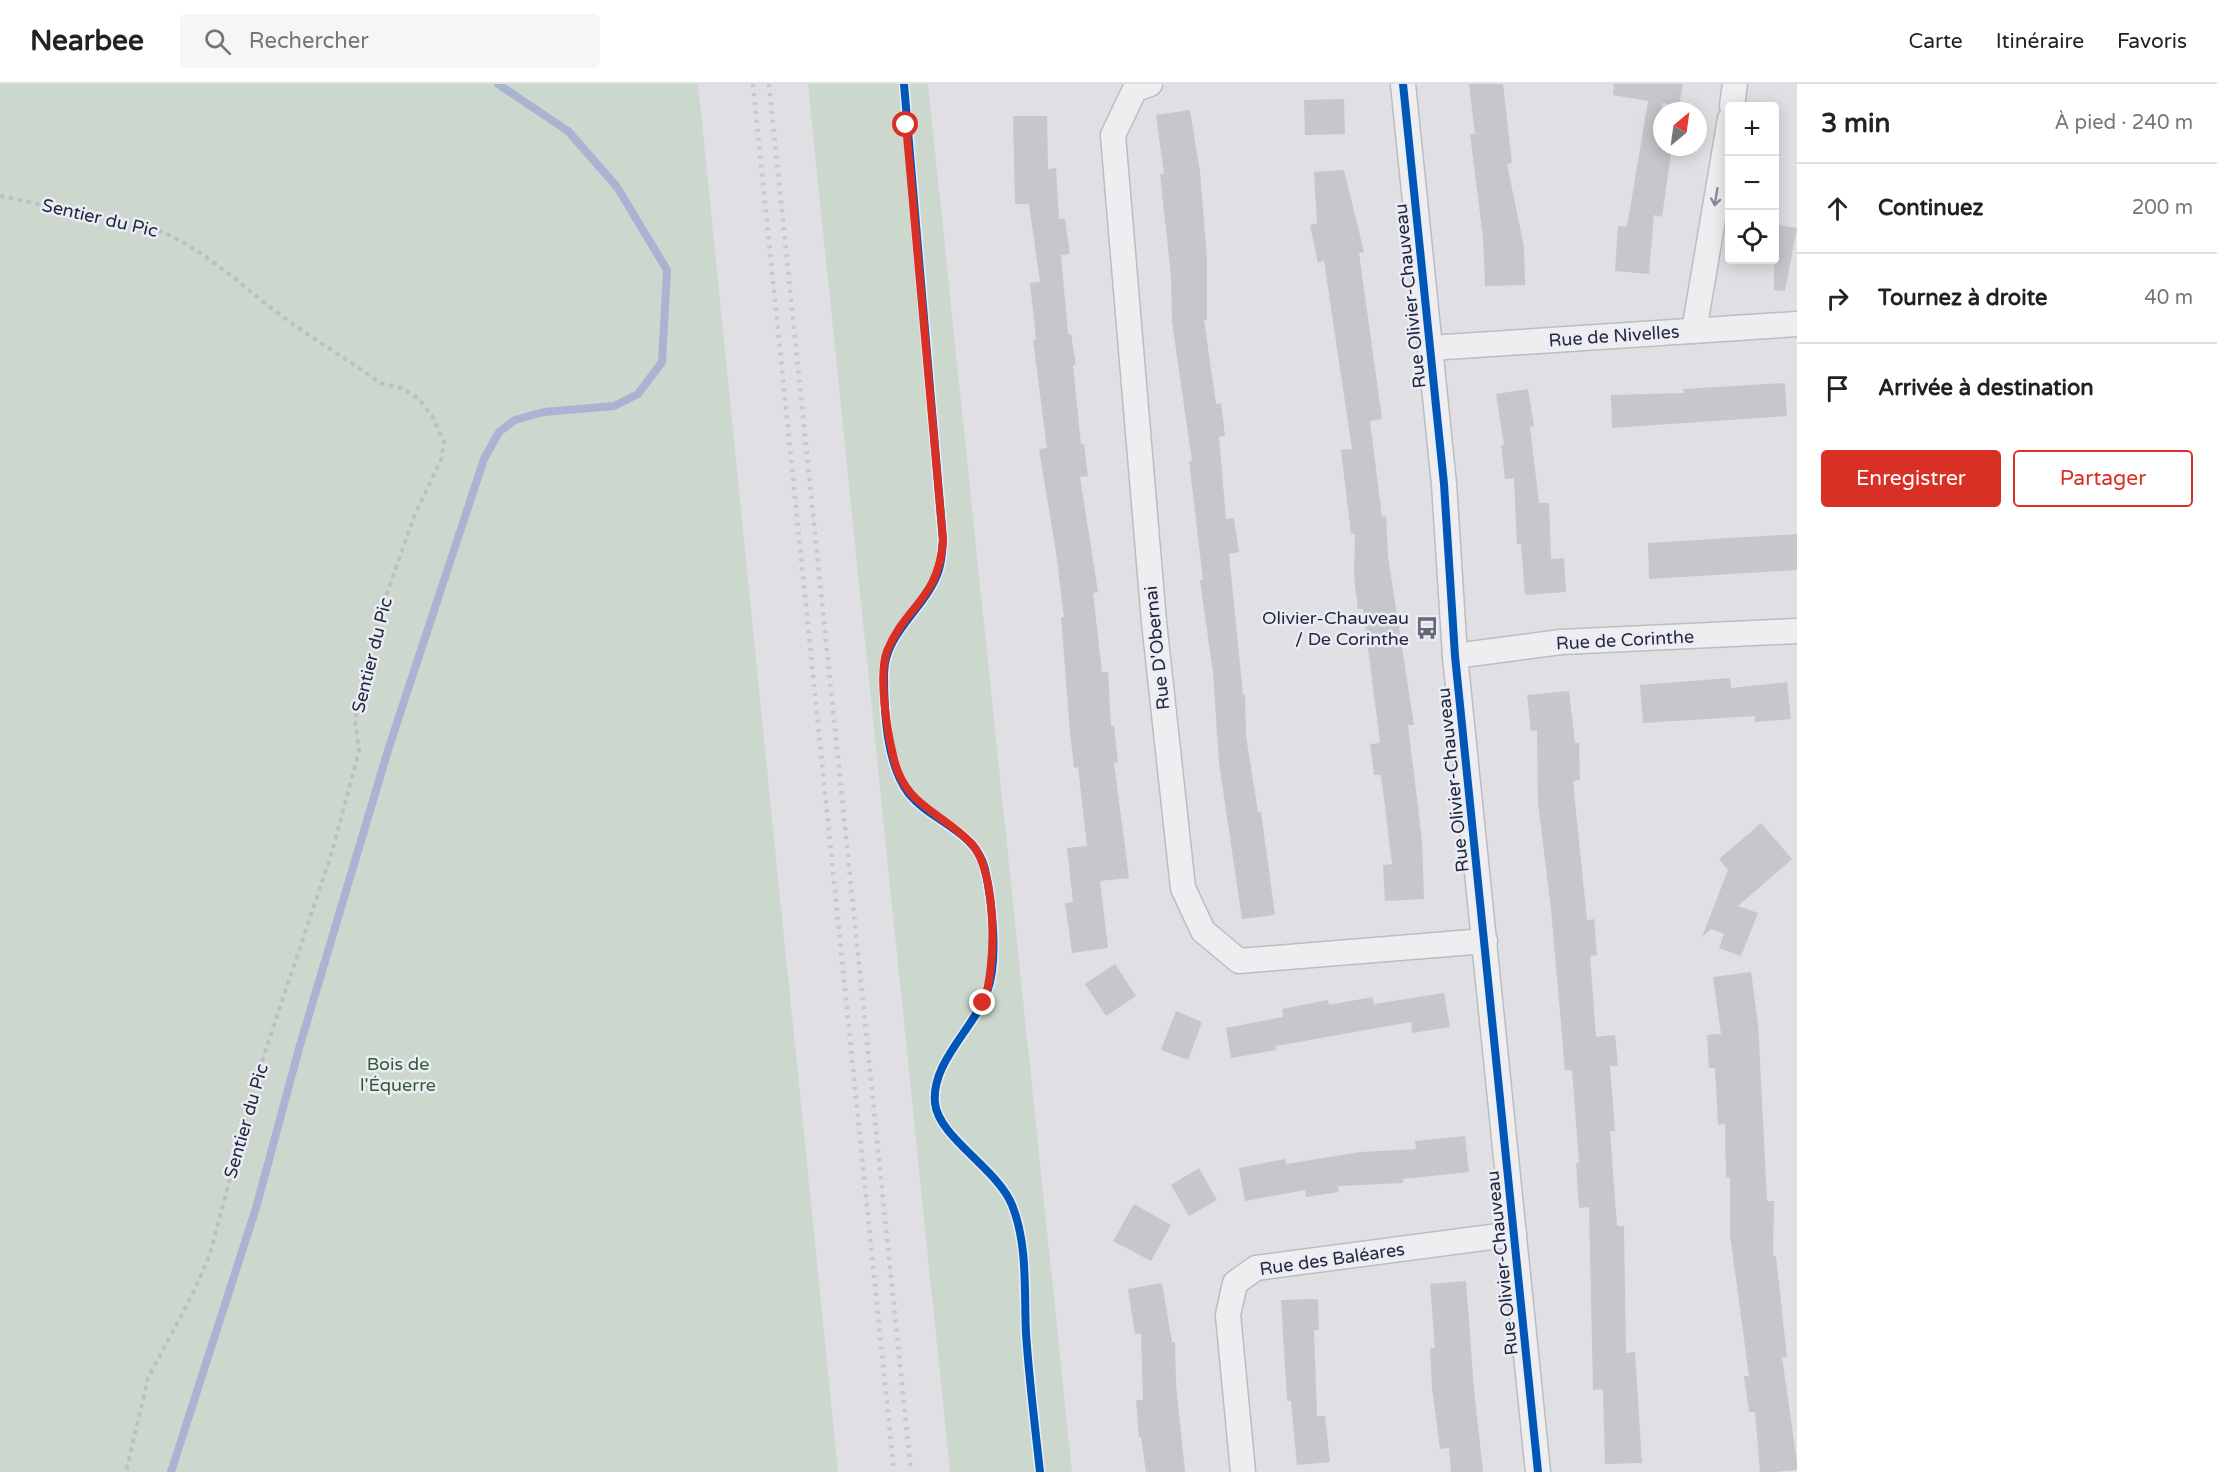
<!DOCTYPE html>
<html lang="fr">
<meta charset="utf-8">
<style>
body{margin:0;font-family:"Varela Round",sans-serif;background:#f6f6f6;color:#222}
.controls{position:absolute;right:18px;top:18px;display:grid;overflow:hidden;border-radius:6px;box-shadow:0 3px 15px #0003}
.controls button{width:54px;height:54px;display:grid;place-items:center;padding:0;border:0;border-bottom:2px solid #e0e0e0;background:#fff;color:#222;font:30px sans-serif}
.compass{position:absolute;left:1653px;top:18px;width:54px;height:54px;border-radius:50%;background:#fff;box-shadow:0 3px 15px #0003;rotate:29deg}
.stop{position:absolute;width:18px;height:18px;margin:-14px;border:4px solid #d93025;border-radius:50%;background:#fff}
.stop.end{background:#d93025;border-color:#fff;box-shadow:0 2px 6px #0008}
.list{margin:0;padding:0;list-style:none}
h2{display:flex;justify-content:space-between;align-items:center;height:78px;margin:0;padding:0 24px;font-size:26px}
h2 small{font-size:20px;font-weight:400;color:#767676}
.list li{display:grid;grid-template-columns:39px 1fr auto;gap:18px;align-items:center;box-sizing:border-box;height:90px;padding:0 24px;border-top:2px solid #e0e0e0}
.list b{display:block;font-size:22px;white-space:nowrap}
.list em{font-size:20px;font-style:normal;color:#767676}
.actions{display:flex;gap:12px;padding:18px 24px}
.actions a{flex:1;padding:14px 0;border:2px solid #d93025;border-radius:6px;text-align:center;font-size:21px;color:#d93025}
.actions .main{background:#d93025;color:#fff}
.icon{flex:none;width:33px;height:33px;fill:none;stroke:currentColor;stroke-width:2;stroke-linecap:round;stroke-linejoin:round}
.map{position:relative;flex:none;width:1797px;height:1388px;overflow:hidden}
header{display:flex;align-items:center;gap:36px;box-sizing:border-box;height:84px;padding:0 30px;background:#fff;border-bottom:2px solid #e0e0e0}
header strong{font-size:28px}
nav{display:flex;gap:33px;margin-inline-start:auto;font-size:21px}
.search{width:420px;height:54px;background:#f6f6f6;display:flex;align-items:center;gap:15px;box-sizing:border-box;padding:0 21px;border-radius:6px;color:#767676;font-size:22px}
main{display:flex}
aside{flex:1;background:#fff}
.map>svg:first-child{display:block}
.green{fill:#ccd8ce}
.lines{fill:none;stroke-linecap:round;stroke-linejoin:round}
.stream{stroke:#aab4d2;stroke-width:8}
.building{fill:#c6c6cc}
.street-casing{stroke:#bcbcc2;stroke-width:27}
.path{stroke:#bebec4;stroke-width:4;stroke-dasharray:4.5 4.5;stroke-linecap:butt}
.street{stroke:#eeeef1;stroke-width:24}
.rail{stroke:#c7c8cc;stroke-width:4.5;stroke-dasharray:3 6;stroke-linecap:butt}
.cycleway-casing{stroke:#ebedf5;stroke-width:11}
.cycleway{stroke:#0057b8;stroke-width:8}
.oneway{stroke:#8a8b98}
.route{stroke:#d93025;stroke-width:8}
.labels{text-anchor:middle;stroke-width:5;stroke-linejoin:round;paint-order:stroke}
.street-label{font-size:18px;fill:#25283e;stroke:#ebedf5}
.poi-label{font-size:18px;fill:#25283e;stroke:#ebedf5;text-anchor:end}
.park-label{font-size:18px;fill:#315b33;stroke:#ebedf5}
</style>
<header>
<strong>Nearbee</strong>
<div class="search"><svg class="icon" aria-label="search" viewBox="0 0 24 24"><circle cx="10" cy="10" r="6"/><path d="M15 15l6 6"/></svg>Rechercher</div>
<nav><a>Carte</a><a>Itinéraire</a><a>Favoris</a></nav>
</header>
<main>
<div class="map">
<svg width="1797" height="1388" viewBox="0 0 1797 1388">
<rect width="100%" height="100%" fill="#dfdfe4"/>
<g class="green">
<polygon points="0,0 698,0 838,1388 0,1388"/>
<polygon points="808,0 928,0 1072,1388 950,1388"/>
</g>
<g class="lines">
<polyline class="stream" points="171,1388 256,1124 300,961 389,663 484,375 499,348 515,336 544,328 614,322 638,310 662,278 667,186 617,103 568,47 498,0"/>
</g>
<g class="building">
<polygon points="1469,0 1503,0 1512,79 1507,80 1524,163 1525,201 1485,202 1483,154 1470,50 1475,50"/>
<polygon points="1614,0 1683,0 1679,22 1662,19 1662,63 1672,63 1662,133 1654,131 1649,190 1615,187 1618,142 1627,143 1648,17 1613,11"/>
<polygon points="1344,15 1345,50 1305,51 1304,16"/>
<polygon points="1190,26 1200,88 1207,176 1207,236 1204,236 1216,320 1221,319 1225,352 1219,353 1226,435 1234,434 1239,468 1229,470 1243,611 1245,611 1246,652 1258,728 1261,728 1275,831 1242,835 1219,679 1213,589 1200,496 1203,496 1189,377 1192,377 1172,238 1171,192 1160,90 1164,90 1156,31"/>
<polygon points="1013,32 1047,32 1048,85 1056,84 1059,135 1065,135 1070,170 1061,171 1068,250 1071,250 1076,281 1073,281 1081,360 1084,360 1088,392 1080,393 1098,508 1093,509 1102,588 1108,588 1111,642 1114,642 1118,678 1114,679 1129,794 1100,797 1108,864 1072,869 1065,819 1073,818 1067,764 1087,762 1078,683 1074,684 1070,647 1061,533 1064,533 1056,468 1039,365 1047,364 1033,256 1036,255 1030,199 1040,198 1029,120 1015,120"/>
<polygon points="1344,86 1364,168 1359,169 1382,335 1370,337 1382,433 1386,432 1388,473 1414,641 1408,641 1422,757 1424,815 1385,817 1383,781 1392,780 1381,691 1374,691 1370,660 1380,659 1363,525 1358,525 1354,492 1355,450 1351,450 1341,366 1352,365 1324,177 1318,179 1310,141 1317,139 1314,88"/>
<polygon points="1774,140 1797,144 1785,207 1774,206"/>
<polygon points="1785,299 1787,332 1612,344 1611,311 1684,309 1683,305"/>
<polygon points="1528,305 1534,342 1530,343 1539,419 1549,419 1551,475 1564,474 1566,508 1525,511 1521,460 1517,460 1514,394 1505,395 1501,361 1504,361 1496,310"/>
<polygon points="1797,450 1797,486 1649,495 1648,459"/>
<polygon points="1730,594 1731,604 1787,598 1791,635 1755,638 1755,632 1643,639 1640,601"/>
<polygon points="1569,607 1575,659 1579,659 1580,696 1573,697 1587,836 1594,835 1597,871 1590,872 1596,953 1615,951 1618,982 1610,982 1615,1047 1610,1047 1617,1142 1624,1142 1626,1269 1635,1268 1642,1379 1605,1380 1603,1305 1593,1306 1589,1123 1579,1124 1576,1079 1579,1079 1572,986 1565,986 1551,825 1538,719 1537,646 1531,647 1527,611"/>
<polygon points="1761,739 1792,775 1738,822 1758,829 1741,872 1719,864 1724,850 1711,845 1702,853 1728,786 1719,775"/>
<polygon points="1115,880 1136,912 1106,932 1085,900"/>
<polygon points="1751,888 1758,939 1767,1117 1774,1117 1773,1172 1776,1172 1787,1273 1782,1273 1797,1378 1797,1386 1773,1388 1760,1388 1755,1328 1749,1328 1744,1292 1749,1292 1730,1151 1730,1093 1726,1093 1725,1040 1718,1041 1715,984 1709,984 1707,951 1721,950 1713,893"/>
<polygon points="1444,909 1450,943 1412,949 1411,938 1276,962 1276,966 1231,974 1226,944 1283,933 1282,925 1328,916 1329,921 1372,913 1374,920"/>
<polygon points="1176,927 1202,938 1188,976 1161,966"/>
<polygon points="1465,1052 1469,1088 1403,1095 1403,1099 1338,1102 1339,1108 1306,1113 1305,1106 1245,1117 1239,1084 1285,1075 1286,1080 1360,1068 1416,1065 1415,1057"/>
<polygon points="1199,1084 1217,1116 1189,1132 1171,1101"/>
<polygon points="1134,1120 1171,1141 1151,1177 1113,1157"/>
<polygon points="1466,1197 1474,1305 1483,1388 1451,1388 1449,1364 1440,1365 1432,1304 1430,1265 1435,1264 1430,1200"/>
<polygon points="1162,1199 1172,1258 1175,1258 1176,1299 1185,1388 1146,1388 1141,1353 1139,1353 1136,1316 1143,1316 1141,1250 1135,1250 1128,1205"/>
<polygon points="1318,1215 1319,1246 1314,1246 1317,1332 1325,1332 1330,1378 1297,1381 1291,1317 1287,1317 1281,1216"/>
</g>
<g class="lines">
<g class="street-casing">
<g id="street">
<polyline points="1150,0 1135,5 1113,51 1154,538 1183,804 1203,847 1239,877 1485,857"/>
<polyline points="1403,0 1444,400 1455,572 1538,1388"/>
<polyline points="1732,22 1735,0"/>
<polyline points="1694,247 1730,35"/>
<polyline points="1430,264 1797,240"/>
<polyline points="1455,572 1561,558 1797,547"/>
<polyline points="1243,1388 1228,1231 1235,1199 1256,1184 1514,1150"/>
</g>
</g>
<path class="path" d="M0,112l150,31c49,18 84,52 125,84 33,25 71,47 105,72l21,5 17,10 14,18 12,26 -3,18 -26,54 -34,96 -19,66 -7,45 4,30 -28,104 -73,218 -48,181 -17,39 -45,85 -22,94"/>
<use href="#street" class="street"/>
<g class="rail">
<polyline points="753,0 894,1388"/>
<polyline points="769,0 911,1388"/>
</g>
<g class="cycleway-casing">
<g id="cycleway">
<path d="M904,0l39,456c-1,12 -1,24 -6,35 -14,35 -53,59 -53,99 0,37 2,90 25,120 22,27 67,37 76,75 7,33 14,92 2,123 -13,37 -56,70 -52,111 3,34 63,66 77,102 16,39 12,87 14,128 3,46 9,93 14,139"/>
<polyline points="1403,0 1444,400 1455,572 1538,1388"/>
</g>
</g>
<use href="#cycleway" class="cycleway"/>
</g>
<defs><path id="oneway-shaft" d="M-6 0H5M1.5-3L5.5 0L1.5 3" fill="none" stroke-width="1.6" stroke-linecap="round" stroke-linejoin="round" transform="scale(1.5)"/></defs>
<use class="oneway" href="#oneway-shaft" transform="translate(1716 113) rotate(99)"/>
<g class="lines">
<path class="route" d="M906,41l37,415c-4,59 -37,65 -56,111 -9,24 0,79 6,104 11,52 47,55 79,89 25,28 25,125 11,159"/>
</g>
<defs>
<g id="bus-bare" transform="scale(1.8)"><path d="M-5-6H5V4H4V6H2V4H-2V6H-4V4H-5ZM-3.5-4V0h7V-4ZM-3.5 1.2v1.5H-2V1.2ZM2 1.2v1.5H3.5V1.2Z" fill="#666878" stroke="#ebedf5" stroke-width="2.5" paint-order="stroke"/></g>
</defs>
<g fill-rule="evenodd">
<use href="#bus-bare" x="1427" y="544"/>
</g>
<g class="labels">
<g class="street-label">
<text transform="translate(100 134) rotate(13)" y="6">Sentier du Pic</text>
<text transform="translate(1410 212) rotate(-96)" y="6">Rue Olivier-Chauveau</text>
<text transform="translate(1614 252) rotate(-4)" y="6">Rue de Nivelles</text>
<text transform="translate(1625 556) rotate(-3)" y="6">Rue de Corinthe</text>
<text transform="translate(1157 564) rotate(-96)" y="6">Rue D'Obernai</text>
<text transform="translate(372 571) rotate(-76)" y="6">Sentier du Pic</text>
<text transform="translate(1453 696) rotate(-96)" y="6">Rue Olivier-Chauveau</text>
<text transform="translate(246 1037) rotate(-74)" y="6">Sentier du Pic</text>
<text transform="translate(1332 1175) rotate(-8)" y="6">Rue des Baléares</text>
<text transform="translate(1502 1179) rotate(-96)" y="6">Rue Olivier-Chauveau</text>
</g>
<g class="poi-label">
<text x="1409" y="540">Olivier-Chauveau<tspan x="1409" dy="21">/ De Corinthe</tspan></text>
</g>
<g class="park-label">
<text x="398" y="986">Bois de<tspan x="398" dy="21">l'Équerre</tspan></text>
</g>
</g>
</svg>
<div class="controls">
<button>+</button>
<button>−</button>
<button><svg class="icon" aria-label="locate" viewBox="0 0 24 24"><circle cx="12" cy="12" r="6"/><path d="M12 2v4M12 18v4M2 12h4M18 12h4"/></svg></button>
</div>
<svg class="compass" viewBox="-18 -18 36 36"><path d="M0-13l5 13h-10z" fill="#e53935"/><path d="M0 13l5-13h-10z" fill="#767676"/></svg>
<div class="stop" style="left:906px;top:41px"></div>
<div class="stop end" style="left:983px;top:919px"></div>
</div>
<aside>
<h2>3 min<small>À pied · 240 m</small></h2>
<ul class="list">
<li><svg class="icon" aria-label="ahead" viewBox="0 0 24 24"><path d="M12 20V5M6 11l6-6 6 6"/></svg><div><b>Continuez</b></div><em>200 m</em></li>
<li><svg class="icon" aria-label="right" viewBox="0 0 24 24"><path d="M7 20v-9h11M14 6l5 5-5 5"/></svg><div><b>Tournez à droite</b></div><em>40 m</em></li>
<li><svg class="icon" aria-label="arrive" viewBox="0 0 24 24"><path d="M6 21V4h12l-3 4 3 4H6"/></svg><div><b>Arrivée à destination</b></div></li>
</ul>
<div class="actions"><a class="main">Enregistrer</a><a>Partager</a></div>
</aside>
</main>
